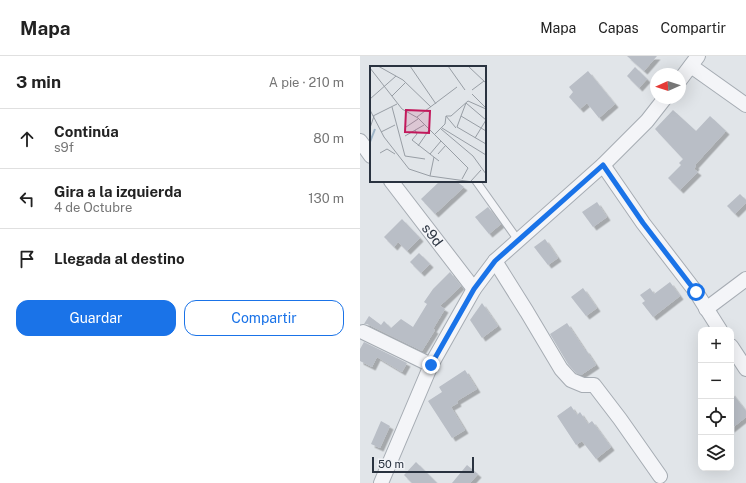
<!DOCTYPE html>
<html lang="es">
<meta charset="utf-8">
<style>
body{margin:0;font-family:"Public Sans",sans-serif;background:#f2f2f2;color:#222}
.controls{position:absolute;right:12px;bottom:12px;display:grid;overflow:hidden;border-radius:8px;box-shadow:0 4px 16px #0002}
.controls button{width:36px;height:36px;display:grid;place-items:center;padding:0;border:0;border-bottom:1px solid #e0e0e0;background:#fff;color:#222;font:20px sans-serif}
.compass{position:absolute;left:290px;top:12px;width:36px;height:36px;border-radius:50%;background:#fff;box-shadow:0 4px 16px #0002;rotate:267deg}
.scale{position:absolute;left:12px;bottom:10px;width:102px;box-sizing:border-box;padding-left:4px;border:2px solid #2a3340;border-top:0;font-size:11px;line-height:14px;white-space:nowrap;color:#2a3340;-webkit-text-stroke:3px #f1f3f7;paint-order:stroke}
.stop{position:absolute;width:12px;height:12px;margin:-9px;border:3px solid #1a73e8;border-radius:50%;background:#fff}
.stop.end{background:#1a73e8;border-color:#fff;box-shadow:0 1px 4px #0008}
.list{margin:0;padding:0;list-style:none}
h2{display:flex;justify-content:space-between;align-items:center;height:52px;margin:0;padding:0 16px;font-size:17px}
h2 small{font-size:13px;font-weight:400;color:#767676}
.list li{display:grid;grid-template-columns:26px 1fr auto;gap:12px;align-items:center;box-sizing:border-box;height:60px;padding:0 16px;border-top:1px solid #e0e0e0}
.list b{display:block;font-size:15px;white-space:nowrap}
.list p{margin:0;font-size:13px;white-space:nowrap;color:#767676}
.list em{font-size:13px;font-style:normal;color:#767676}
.actions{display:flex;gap:8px;padding:12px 16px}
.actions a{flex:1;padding:9px 0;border:1px solid #1a73e8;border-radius:12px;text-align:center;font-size:14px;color:#1a73e8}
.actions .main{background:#1a73e8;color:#fff}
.icon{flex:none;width:22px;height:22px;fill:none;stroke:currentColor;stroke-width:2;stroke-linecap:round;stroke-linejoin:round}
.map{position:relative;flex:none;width:386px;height:427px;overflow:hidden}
header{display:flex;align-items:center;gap:24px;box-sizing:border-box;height:56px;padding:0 20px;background:#fff;border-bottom:1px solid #e0e0e0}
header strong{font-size:19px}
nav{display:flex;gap:22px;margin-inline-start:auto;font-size:14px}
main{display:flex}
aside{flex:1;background:#fff}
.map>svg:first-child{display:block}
.building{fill:#b9bec6;filter:url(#shadow)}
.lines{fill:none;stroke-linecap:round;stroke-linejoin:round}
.lane-casing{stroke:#a6acb3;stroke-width:9}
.street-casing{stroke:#a6acb3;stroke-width:16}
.lane{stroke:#f4f5f8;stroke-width:7}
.street{stroke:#f4f5f8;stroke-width:14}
.route{stroke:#1a73e8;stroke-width:5}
.labels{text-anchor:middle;stroke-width:4;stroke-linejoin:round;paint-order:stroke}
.street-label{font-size:14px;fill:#2a3340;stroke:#f1f3f7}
.inset-river{fill:none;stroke:#9eb4c7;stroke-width:2}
.inset-road{fill:none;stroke:#989ea5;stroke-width:1}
.view{fill:#c2185b;fill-opacity:0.15;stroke:#c2185b;stroke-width:2}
.inset-edge{fill:none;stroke:#2a3340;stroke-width:2}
</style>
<header>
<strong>Mapa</strong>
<nav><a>Mapa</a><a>Capas</a><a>Compartir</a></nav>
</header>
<main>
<aside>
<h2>3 min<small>A pie · 210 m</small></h2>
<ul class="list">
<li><svg class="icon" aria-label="ahead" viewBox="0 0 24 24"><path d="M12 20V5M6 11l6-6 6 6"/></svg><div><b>Continúa</b><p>s9f</p></div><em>80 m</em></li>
<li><svg class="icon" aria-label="left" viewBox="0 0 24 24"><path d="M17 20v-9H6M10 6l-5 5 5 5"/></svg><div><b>Gira a la izquierda</b><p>4 de Octubre</p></div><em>130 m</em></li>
<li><svg class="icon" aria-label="arrive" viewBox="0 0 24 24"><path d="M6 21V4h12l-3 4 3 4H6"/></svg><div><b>Llegada al destino</b></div></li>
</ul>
<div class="actions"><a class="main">Guardar</a><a>Compartir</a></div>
</aside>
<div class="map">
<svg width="386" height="427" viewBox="0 0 386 427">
<defs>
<filter id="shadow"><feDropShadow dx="3.5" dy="3.5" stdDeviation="0" flood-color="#0004"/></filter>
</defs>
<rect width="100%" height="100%" fill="#e1e5e9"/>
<g class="building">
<polygon points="267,0 297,0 284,15"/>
<polygon points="275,11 287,23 279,32 267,20"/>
<polygon points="228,15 255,48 239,62 227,47 220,53 209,41 213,36 209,31"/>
<polygon points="313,54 336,75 350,60 366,75 335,109 336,110 334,113 338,116 320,134 308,122 321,109 319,107 323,103 295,73"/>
<polygon points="80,125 96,125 104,131 75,158 61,143"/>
<polygon points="380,138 386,144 386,147 375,158 367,150"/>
<polygon points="237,146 247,161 233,171 222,156"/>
<polygon points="128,151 141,168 129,178 115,161"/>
<polygon points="42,163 60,182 47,195 38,186 34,191 24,181"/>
<polygon points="185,183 198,202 188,209 174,191"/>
<polygon points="59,197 70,208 61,217 50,206"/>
<polygon points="90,216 101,230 80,250 85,253 73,273 75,274 62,295 7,268 4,268 9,260 21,269 24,265 31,272 41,263 53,271 67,248 64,246 73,233"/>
<polygon points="310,226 320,240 293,261 282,247 285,245 280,239 290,232 294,238"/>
<polygon points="223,232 237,252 226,260 211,241"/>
<polygon points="122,247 138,270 122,282 110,264"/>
<polygon points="207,267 225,294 226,294 236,309 221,319 216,317 208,308 190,278"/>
<polygon points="4,286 47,307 42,316 17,301 12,311 0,305 0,293"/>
<polygon points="105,314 117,333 97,345 98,347 91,351 105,374 92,382 68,345 82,336 79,331"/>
<polygon points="371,336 386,355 386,361 371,373"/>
<polygon points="211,350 217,359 220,356 228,368 232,365 251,391 236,403 222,385 216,389 197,360"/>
<polygon points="21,365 30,370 20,392 11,388"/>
<polygon points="56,406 77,427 52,427 44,419"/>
<polygon points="107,409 118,418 110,427 92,427"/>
</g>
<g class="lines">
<g class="lane-casing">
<polyline id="lane" points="116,125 158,184"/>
</g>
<g class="street-casing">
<g id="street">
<polyline points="331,10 386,49"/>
<polyline points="320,24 338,0"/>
<polyline points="0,85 11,100"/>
<polyline points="243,109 283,167 336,236 360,274"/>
<path id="s1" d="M31,125l83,108"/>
<polyline points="135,205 167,256 201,313 211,324 223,329 234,329 260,363 300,420"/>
<polyline points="346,253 386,223"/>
<polyline points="3,276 71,309"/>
<polyline points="371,290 386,313"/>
<polyline points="21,427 71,309 114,233 135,205 243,109 287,65 305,42"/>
</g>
</g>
<use href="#lane" class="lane"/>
<use href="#street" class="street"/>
</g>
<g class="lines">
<polyline class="route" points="71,309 114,233 135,205 243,109 283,167 336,236"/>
</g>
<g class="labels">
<g class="street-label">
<text dy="5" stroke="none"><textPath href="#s1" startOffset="68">s9d</textPath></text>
</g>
</g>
<g transform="translate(10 10)">
<rect width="116" height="116" fill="#e1e5e9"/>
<path class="inset-river" d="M0,76l5,-13"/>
<path class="inset-road" d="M8,0l25,14 28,27M40,0l26,38M78,0l17,24M98,0l18,17M0,2l32,41 16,9 50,50 -6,11M102,24l12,-9M102,28l14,14M22,30l13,-13M0,33l26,-23M22,41l13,49 20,3M0,44l14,27 25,32 21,7 43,6M3,50l24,-12M76,50l10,12M91,50l-4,11 29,17M47,51l40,-30M116,54l-20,-17 -5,13 25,15M36,61l12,-8M0,62l4,-12M72,62l44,27M71,63l32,27 13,18M45,64l2,4 -5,6 27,21M11,66l14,-7M64,69l11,-11 1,-8h5l17,-15 18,8M35,70l19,-11M105,72l11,-18M48,80l11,-16M10,87l7,-4 8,5M60,88l11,-13M68,88l8,-9M60,110l4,-19M101,115l10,-11"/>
<path class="view" d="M36,44l24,1 -1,22 -24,-1z"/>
<rect width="116" height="116" class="inset-edge"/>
</g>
</svg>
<div class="controls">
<button>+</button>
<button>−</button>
<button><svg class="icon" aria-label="locate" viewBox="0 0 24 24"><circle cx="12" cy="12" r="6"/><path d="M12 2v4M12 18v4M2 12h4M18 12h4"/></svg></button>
<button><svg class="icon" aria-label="layers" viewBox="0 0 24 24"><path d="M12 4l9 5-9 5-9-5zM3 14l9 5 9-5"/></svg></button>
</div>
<svg class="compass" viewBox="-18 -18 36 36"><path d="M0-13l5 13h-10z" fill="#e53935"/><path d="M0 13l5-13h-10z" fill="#767676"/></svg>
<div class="scale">50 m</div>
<div class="stop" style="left:336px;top:236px"></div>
<div class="stop end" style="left:71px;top:309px"></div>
</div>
</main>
